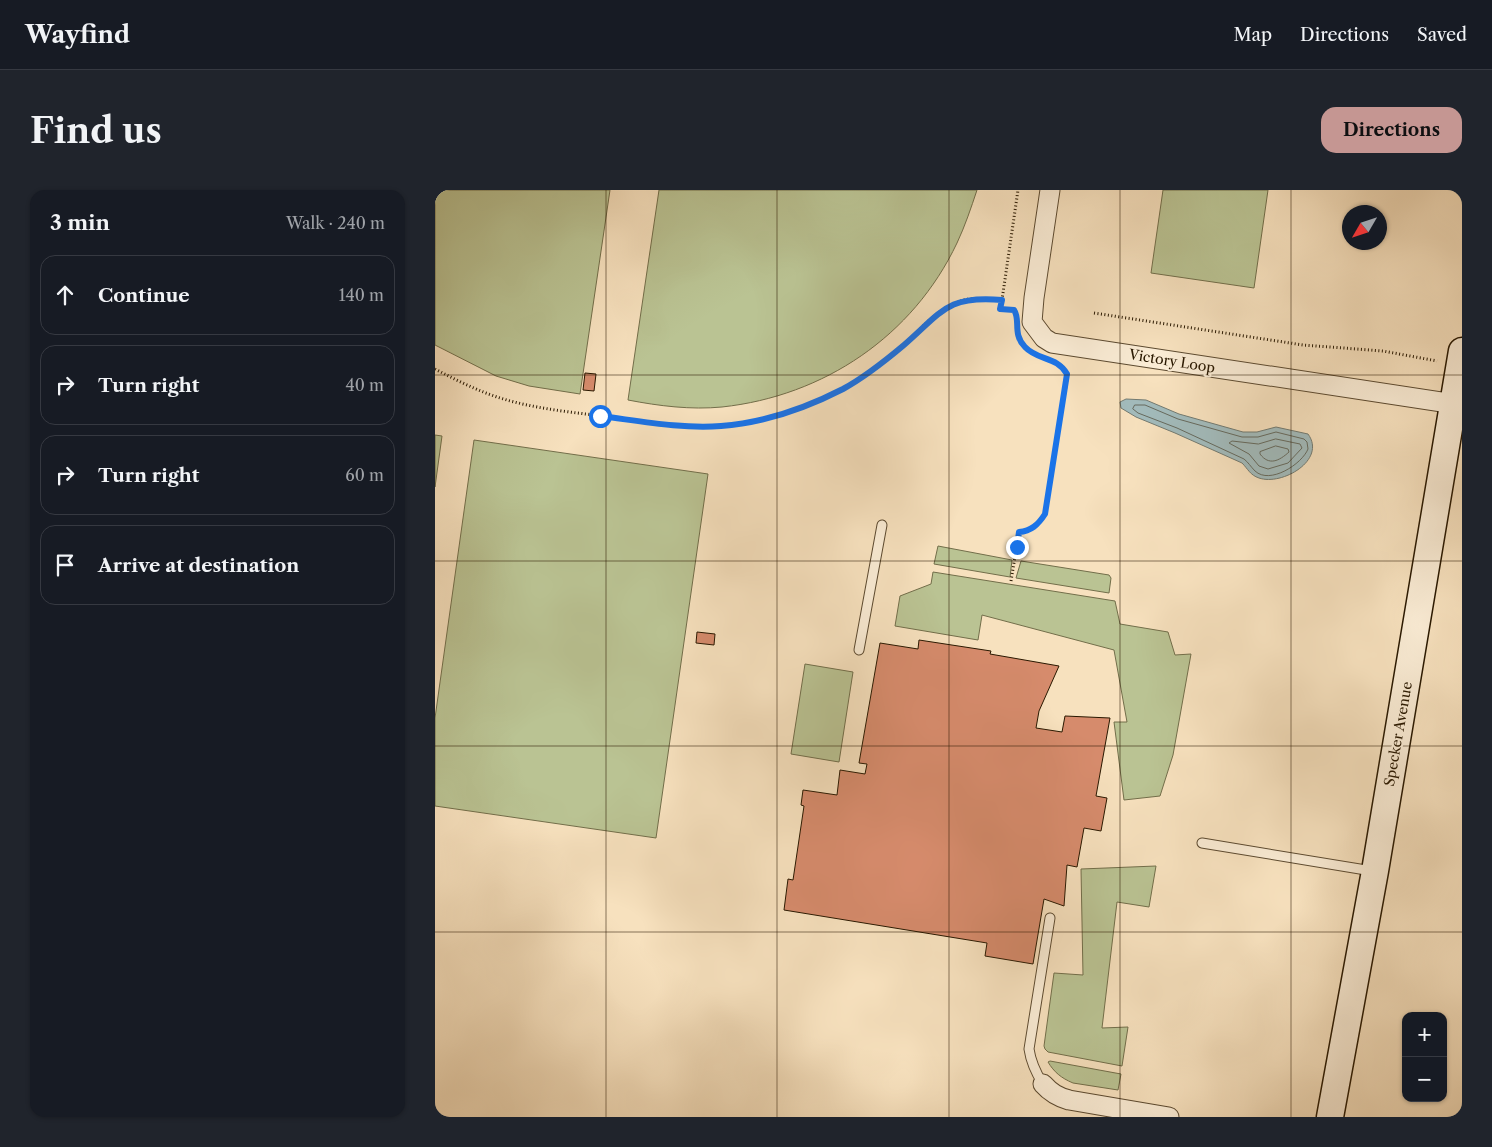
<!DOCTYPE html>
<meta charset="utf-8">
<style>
body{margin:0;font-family:"Libre Caslon Text",serif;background:#20242c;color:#f1f3f6}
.controls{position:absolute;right:15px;bottom:15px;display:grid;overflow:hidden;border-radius:10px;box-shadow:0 1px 4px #0004}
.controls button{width:45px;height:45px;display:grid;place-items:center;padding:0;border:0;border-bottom:1px solid #363941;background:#171b24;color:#f1f3f6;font:25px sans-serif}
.compass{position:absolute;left:907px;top:15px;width:45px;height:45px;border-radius:50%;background:#171b24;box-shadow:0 1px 4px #0004;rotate:231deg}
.stop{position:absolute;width:15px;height:15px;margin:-11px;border:4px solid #1a73e8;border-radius:50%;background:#fff}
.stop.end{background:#1a73e8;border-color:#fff;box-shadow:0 1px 5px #0008}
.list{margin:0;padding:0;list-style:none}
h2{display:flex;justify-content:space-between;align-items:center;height:65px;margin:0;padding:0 20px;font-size:21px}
h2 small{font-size:16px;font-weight:400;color:#9ea1a6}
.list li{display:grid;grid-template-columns:32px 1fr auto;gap:15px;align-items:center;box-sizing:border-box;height:80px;margin:0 10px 10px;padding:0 10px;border:1px solid #363941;border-radius:15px}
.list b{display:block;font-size:19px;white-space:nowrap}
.list em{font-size:16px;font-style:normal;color:#9ea1a6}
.icon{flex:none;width:28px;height:28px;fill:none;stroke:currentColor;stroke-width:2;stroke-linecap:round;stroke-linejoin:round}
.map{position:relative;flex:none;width:1027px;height:927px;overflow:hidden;border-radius:15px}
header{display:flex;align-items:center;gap:30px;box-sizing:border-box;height:70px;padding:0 25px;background:#171b24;border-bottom:1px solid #363941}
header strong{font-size:24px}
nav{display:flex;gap:28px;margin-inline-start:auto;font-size:18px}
.intro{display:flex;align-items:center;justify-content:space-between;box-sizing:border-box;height:120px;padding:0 30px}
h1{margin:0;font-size:35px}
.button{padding:12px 22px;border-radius:15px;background:#c59692;color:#111;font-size:18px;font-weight:700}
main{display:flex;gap:30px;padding:0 30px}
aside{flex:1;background:#171b24;border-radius:15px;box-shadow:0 1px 4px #0004}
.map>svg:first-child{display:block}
.green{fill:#bac393;stroke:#726e4a}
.water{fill:#a2bbbc;stroke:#727a71}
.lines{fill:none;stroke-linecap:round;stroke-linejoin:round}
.shore{stroke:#666a5e;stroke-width:1}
.building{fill:#d68b6c;stroke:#291800}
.lane-casing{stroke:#5c4a30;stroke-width:11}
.street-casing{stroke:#5c4a30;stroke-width:21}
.secondary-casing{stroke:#291800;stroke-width:29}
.path{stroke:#291800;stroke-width:3;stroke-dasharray:1 2.5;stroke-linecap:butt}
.lane{stroke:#faecd5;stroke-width:9}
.street{stroke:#faecd5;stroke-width:19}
.secondary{stroke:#faecd5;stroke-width:26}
.route{stroke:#1a73e8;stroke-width:6}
.grid{fill:none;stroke:#291800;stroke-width:1;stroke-opacity:0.55}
.labels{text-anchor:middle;stroke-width:4;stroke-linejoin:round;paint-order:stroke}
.street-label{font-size:14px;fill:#291800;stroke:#faecd5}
</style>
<header>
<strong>Wayfind</strong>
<nav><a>Map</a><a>Directions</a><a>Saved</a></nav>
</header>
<div class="intro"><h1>Find us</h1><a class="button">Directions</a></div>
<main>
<aside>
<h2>3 min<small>Walk · 240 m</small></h2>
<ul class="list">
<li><svg class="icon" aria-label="ahead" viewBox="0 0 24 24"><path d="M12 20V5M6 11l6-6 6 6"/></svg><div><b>Continue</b></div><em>140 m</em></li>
<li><svg class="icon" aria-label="right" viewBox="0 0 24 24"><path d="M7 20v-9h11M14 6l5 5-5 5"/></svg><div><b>Turn right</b></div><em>40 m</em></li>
<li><svg class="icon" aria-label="right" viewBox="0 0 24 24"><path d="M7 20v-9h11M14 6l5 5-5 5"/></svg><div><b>Turn right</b></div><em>60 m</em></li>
<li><svg class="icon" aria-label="arrive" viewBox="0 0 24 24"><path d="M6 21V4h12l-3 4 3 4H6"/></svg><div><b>Arrive at destination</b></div></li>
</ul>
</aside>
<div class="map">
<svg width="1027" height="927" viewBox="0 0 1027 927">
<rect width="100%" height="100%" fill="#f7e1be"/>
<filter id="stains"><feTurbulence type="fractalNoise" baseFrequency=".004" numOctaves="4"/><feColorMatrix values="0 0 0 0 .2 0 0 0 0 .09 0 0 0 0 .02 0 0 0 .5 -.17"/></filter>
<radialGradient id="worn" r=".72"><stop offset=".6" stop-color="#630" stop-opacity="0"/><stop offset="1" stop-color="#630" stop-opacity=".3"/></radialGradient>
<g class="green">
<polygon points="0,0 175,0 145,204 94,196 61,186 0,155"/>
<path d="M224,0h318c-6,18 -12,36 -20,53 -44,93 -133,153 -235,164 -31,3 -63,-1 -94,-7z"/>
<polygon points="728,0 833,0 819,98 716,83"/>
<polygon points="0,245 7,246 0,297"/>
<polygon points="39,250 273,284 221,648 0,616 0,528"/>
<polygon points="503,356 577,370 575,387 499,374"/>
<polygon points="586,371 674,385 676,388 674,403 581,388"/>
<polygon points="498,382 680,411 685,434 733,442 740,465 756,464 738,565 725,606 689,610 679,532 692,532 679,460 547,425 543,450 460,436 465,406 496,394"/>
<polygon points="370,474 418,482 404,572 356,564"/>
<polygon points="721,676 714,717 682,712 667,838 693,837 687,876 613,862 610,859 609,856 619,783 648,785 646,679"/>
<path d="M615,871l71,13 -3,16 -45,-7c-12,-5 -19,-11 -25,-21z"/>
</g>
<path class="water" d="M691,209l20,1 33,14 64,18h14l19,-5 32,7c19,26 -26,52 -49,44 -9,-3 -11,-9 -17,-15l-67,-30 -39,-16 -15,-9 -1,-6z"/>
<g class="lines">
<g class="shore">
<path d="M700,215h10l33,14 64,18h16l18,-5 28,7 3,3 1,7c-6,15 -38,36 -53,22 -4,-4 -7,-9 -11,-12l-67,-31 -39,-15 -5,-4z"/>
<polygon points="841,249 865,254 867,258 853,273 833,279 824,276 814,264 794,253 797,251 823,254"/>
<path d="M841,256l12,3 1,3c-10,9 -20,14 -29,2v-2z"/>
</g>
</g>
<g class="building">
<polygon points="150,183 161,184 159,201 148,200"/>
<polygon points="262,442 280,444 279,455 261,453"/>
<polygon points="484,450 556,461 555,464 624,476 604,521 601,538 627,542 630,526 675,528 661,606 672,608 666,641 649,638 642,677 632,675 629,716 609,709 598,774 550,766 552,753 349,720 353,689 358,690 369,616 366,615 368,600 402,605 405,580 430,584 432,574 424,573 445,453 483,459"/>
</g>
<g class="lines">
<g class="lane-casing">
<g id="lane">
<polyline points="424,460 447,335"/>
<polyline points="767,653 937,681"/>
<path d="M608,894c-7,-11 -12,-21 -14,-35l21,-131"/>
</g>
</g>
<g class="street-casing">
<g id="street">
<polyline points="615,0 599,108 597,132 609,148 617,153 1027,215"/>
<path d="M608,894c8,9 15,13 26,16l100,17"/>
</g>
</g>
<g class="secondary-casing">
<polyline id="secondary" points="895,927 940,681 1027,161"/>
</g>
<g class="path">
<polyline points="567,110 583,0"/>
<polyline points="659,123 868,155 948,161 1002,171"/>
<path d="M0,179c21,11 43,22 65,29 39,12 80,15 119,20 34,5 68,11 102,8 48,-4 97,-22 139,-47 16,-10 33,-23 47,-37 17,-17 33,-35 57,-42 13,-3 25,-1 38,0l-2,9 13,1"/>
<path d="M576,391l8,-49c12,-1 19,-7 26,-18l22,-134 1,-6 -8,-10"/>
</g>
<use href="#lane" class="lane"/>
<use href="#street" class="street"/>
<use href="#secondary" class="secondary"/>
</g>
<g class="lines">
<path class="route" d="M165,226c40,5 81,13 121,10 41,-3 85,-18 122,-37 22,-12 42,-28 61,-44 38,-33 43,-50 98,-45l-2,9 14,1c7,10 -2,24 11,37 13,14 32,9 42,27l-22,140c-7,11 -14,17 -26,18l-2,15"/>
</g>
<path class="grid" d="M171,0v927M342,0v927M514,0v927M685,0v927M856,0v927M0,185h1027M0,371h1027M0,556h1027M0,742h1027"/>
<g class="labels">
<g class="street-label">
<text transform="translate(737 171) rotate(9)" y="5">Victory Loop</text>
<text transform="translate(963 544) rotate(-80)" y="5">Specker Avenue</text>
</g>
</g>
<rect width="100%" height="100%" filter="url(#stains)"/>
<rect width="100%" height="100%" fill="url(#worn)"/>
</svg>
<div class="controls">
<button>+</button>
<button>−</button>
</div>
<svg class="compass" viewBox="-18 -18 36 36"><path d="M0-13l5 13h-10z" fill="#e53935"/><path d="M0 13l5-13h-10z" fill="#9ea1a6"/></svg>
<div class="stop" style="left:165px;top:226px"></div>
<div class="stop end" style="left:582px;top:357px"></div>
</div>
</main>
